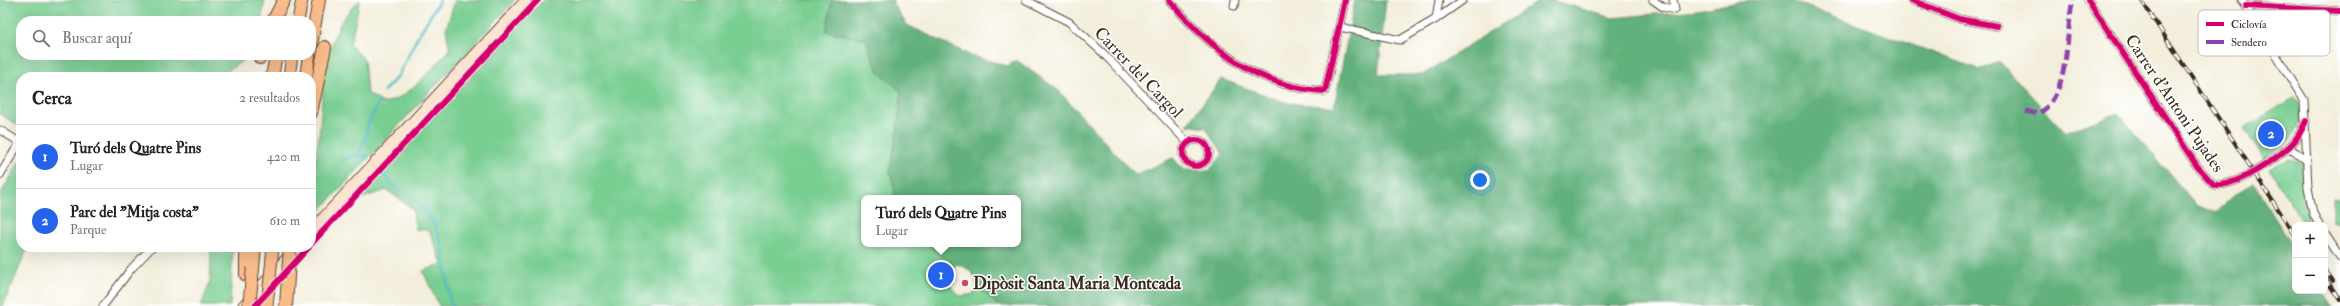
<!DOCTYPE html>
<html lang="es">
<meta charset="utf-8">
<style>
body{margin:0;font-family:"IM FELL Double Pica",serif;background:#f2f2f2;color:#222}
.controls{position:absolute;right:12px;bottom:12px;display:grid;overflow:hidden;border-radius:8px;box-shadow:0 4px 16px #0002}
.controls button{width:36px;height:36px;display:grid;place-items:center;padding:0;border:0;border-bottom:1px solid #e0e0e0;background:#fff;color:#222;font:20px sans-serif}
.you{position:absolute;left:1480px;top:180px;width:14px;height:14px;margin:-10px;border:3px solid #fff;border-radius:50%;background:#1a73e8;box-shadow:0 0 0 6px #1a73e833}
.badge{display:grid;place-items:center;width:26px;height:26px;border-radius:50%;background:#2563eb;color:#fff;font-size:13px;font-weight:700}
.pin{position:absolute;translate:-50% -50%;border:2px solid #fff;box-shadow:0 1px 4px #0006}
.popup{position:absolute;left:861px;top:195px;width:160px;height:52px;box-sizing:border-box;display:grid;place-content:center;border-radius:8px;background:#fff;filter:drop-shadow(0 1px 3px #0005);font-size:13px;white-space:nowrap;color:#767676}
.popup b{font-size:15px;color:#222}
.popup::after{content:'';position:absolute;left:50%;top:100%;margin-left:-8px;border:8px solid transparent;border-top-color:#fff}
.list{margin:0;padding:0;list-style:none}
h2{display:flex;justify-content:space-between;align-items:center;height:52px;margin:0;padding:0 16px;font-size:17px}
h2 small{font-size:13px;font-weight:400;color:#767676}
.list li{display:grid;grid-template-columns:26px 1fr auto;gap:12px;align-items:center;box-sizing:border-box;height:64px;padding:0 16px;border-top:1px solid #e0e0e0}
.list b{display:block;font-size:15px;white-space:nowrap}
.list p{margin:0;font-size:13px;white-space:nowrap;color:#767676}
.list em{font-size:13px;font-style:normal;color:#767676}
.icon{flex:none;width:22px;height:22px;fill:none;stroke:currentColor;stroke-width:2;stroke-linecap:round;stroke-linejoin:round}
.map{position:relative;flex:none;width:2340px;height:306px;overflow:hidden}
.search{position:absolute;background:#fff;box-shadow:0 4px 16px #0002;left:16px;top:16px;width:300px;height:44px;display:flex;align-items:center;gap:10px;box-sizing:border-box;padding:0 14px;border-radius:16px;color:#767676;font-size:15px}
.panel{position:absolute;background:#fff;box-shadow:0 4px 16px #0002;left:16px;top:72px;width:300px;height:180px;border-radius:16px}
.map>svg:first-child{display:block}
.green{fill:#79ce92;stroke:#5a7c58}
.forest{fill:#62b17c;stroke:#4e6e4d}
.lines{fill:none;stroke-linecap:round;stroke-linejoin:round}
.stream{stroke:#4dbbc6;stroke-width:2.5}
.minor-casing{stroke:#57473a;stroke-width:9}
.secondary-casing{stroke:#57473a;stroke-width:12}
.trunk-casing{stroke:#57473a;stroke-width:13}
.motorway-casing{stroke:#57473a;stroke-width:14}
.minor{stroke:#fff;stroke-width:7}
.secondary{stroke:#fde4d1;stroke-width:10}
.trunk{stroke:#fabc8b;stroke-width:11}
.motorway{stroke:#fabc8b;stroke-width:12}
.rail-casing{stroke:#3b2a1e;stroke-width:4}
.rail{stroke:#fff;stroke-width:2.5;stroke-dasharray:8;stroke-linecap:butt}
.trunk-bridge-casing{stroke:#57473a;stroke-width:13;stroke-linecap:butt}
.motorway-bridge-casing{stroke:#57473a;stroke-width:14;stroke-linecap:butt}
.trunk-bridge{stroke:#fabc8b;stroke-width:11}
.motorway-bridge{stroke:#fabc8b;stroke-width:12}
.quiet{stroke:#8e44ad;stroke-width:5;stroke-dasharray:10 5;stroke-linecap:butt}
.cycleway-casing{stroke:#fff;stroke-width:8}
.cycleway{stroke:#d6006c;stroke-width:6}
.poi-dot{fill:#d1495b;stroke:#fff;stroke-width:1.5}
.labels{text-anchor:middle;stroke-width:3;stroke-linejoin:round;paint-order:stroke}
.street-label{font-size:17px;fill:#3b2a1e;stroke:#fff}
.poi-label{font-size:17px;font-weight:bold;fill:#3b2a1e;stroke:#fff;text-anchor:start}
.key{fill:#fff;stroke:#c4bfbc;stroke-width:1}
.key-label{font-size:11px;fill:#3b2a1e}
</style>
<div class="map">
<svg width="2340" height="306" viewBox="0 0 2340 306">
<rect width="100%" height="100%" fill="#fff"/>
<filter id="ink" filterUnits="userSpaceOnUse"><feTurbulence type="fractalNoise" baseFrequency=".025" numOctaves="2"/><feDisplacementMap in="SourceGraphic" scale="8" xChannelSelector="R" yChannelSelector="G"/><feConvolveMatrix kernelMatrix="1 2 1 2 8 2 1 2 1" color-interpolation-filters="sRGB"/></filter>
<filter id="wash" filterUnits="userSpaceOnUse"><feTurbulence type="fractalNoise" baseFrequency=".012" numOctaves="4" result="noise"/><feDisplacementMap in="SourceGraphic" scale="16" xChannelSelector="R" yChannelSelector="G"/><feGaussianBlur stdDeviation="0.9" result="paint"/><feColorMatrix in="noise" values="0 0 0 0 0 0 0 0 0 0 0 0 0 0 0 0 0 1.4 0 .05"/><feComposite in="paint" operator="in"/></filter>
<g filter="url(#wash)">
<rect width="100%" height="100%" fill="#f3eedb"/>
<g class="green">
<polygon points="0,0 265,0 261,21 21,21 21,55 251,55 218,77 21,77 21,127 0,114"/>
<path d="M360,0l-10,45 14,14 3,34 16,10c27,-4 48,-35 67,-53l-4,-20 9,-30h60l-204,220c0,-28 4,-56 8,-84 5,-47 2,-103 41,-136z"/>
<polygon points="543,0 832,0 827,31 866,39 878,71 901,91 898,128 890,171 895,190 894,198 864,198 864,244 928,244 954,267 950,286 960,296 974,294 977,287 999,306 439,306 423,271 442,264 429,230 415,229 413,209 387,190 355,200"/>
<path d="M2294,98l5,4c7,31 -13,41 -35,57l-20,-31z"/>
<polygon points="21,159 21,247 28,247 3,306 0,306 0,195"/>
<polygon points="2288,160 2303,163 2304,204 2308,222 2304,225 2269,169"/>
<polygon points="2333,197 2340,198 2340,221 2333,221"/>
<polygon points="211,247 233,247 230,306 201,306 210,282"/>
</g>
<path class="forest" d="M832,0h61v4l14,21 65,31 36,10 8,-6 42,30 77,85 38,-17 11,12 25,1 14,-17 -17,-26 -19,-3 34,-46 66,24 47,4 21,-107h31l-8,75h44l119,-75h10l61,18 85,-8 54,-10h38l192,70 18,-9 66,71 53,-19 79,93 20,7 11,-13 25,-17 42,67v41h28l10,15h-1334l-22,-19c-2,-14 -6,-18 -20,-23l-3,3 -26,-23h90v-46h-124l1,-8 -5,-19 8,-43 3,-37 -23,-20 -13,-32 -39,-8z"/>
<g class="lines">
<g class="stream">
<polyline points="384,91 398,76 418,36 440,0"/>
<polyline points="358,155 365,141 368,124 378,103"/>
<polyline points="343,159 358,155 369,157"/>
<polyline points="383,173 392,185 402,191"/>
<path d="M412,199c33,22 33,66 38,102l3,5"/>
<polyline points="204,248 205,247"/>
</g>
</g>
</g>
<g filter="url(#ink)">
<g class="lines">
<g class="minor-casing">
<g id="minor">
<polyline points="1026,0 1069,22 1103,53 1188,143"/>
<path d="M1169,0c42,49 89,88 156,91l20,-91"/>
<polyline points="1653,0 1663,7 1675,10 1673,0"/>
<polyline points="1911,0 1959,19 1997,26"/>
<path d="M2088,0l109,166 17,19c22,2 61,-25 77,-40 7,-7 11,-15 15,-24"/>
<polyline points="2242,0 2304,100 2308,188 2313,213 2319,225"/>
<polyline points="1234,6 1235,0"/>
<polyline points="2246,6 2340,11"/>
<polyline points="1436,19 1439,0"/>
<polyline points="1340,27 1400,40 1436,19 1463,0"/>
<polyline points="0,130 21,143"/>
<circle cx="1196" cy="153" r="13"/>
<polyline points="2285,150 2292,149 2306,160"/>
<polyline points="0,175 20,142"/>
<polyline points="2325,234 2340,257"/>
<polyline points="103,306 131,269 152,247"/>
</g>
</g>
<g class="secondary-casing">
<g id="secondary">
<polyline points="311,231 526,0"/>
<polyline points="243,306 297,247"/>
</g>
</g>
<g class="trunk-casing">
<g id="trunk">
<polyline points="298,21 302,0"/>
<polyline points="289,77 292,55"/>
</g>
</g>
<g class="motorway-casing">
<g id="motorway">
<polyline points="273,21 284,0"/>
<polyline points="311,45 319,0"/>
<polyline points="260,58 261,55"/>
<polyline points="272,77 276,55"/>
<polyline points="306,77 309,55"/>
<polyline points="311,113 325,47"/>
<polyline points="246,247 246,275"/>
<polyline points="253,268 255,247"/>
</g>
</g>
<use href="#minor" class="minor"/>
<use href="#secondary" class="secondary"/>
<use href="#trunk" class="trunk"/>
<use href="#motorway" class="motorway"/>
<g class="rail-casing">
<g id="rail">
<polyline points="2141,0 2295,235"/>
<polyline points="2325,270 2333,281"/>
<polyline points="2325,278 2340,300"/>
</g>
</g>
<use href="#rail" class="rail"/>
<g class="trunk-bridge-casing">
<polyline id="trunk-bridge" points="267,306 273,248"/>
</g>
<g class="motorway-bridge-casing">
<g id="motorway-bridge">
<polyline points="249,306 253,268"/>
<polyline points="286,306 290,247"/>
</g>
</g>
<use href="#trunk-bridge" class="trunk-bridge"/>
<use href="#motorway-bridge" class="motorway-bridge"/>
<path class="quiet" d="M2026,111l11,3c34,-16 28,-82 36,-114"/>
<g class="cycleway-casing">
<g id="cycleway">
<path d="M1169,0c42,49 89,88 156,91l20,-91"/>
<polyline points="1911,0 1959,19 1997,26"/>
<path d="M2088,0l109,166 17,19c22,2 61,-25 77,-40 7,-7 11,-15 15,-24"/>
<polyline points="2246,6 2340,11"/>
<circle cx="1196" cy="153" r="13"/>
<polyline points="311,244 538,0"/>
<polyline points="255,306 309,247"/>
</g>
</g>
<use href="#cycleway" class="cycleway"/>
</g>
</g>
<circle class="poi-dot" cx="965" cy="283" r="4"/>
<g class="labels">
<g class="street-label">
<text transform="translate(1139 72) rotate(46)" y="6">Carrer del Cargol</text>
<text transform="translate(2175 103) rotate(56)" y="6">Carrer d'Antoni Pujades</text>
</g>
<g class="poi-label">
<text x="973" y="289">Dipòsit Santa Maria Montcada</text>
</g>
</g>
<rect x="2198" y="10" width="132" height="46" rx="6" class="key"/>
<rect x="2206" y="22" width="18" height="4" fill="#d6006c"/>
<rect x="2206" y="40" width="18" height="4" fill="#8e44ad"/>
<g class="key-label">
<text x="2231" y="28">Ciclovía</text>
<text x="2231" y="46">Sendero</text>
</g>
</svg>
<div class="controls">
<button>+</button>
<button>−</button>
</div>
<div class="you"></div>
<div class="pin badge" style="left:941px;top:275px">1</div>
<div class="popup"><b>Turó dels Quatre Pins</b>Lugar</div>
<div class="pin badge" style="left:2271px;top:134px">2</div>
<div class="search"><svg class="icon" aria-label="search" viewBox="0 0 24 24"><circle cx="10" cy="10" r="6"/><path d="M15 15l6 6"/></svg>Buscar aquí</div>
<section class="panel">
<h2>Cerca<small>2 resultados</small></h2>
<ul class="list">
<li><span class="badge">1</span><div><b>Turó dels Quatre Pins</b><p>Lugar</p></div><em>420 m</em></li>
<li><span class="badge">2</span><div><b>Parc del &quot;Mitja costa&quot;</b><p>Parque</p></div><em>610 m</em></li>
</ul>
</section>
</div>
